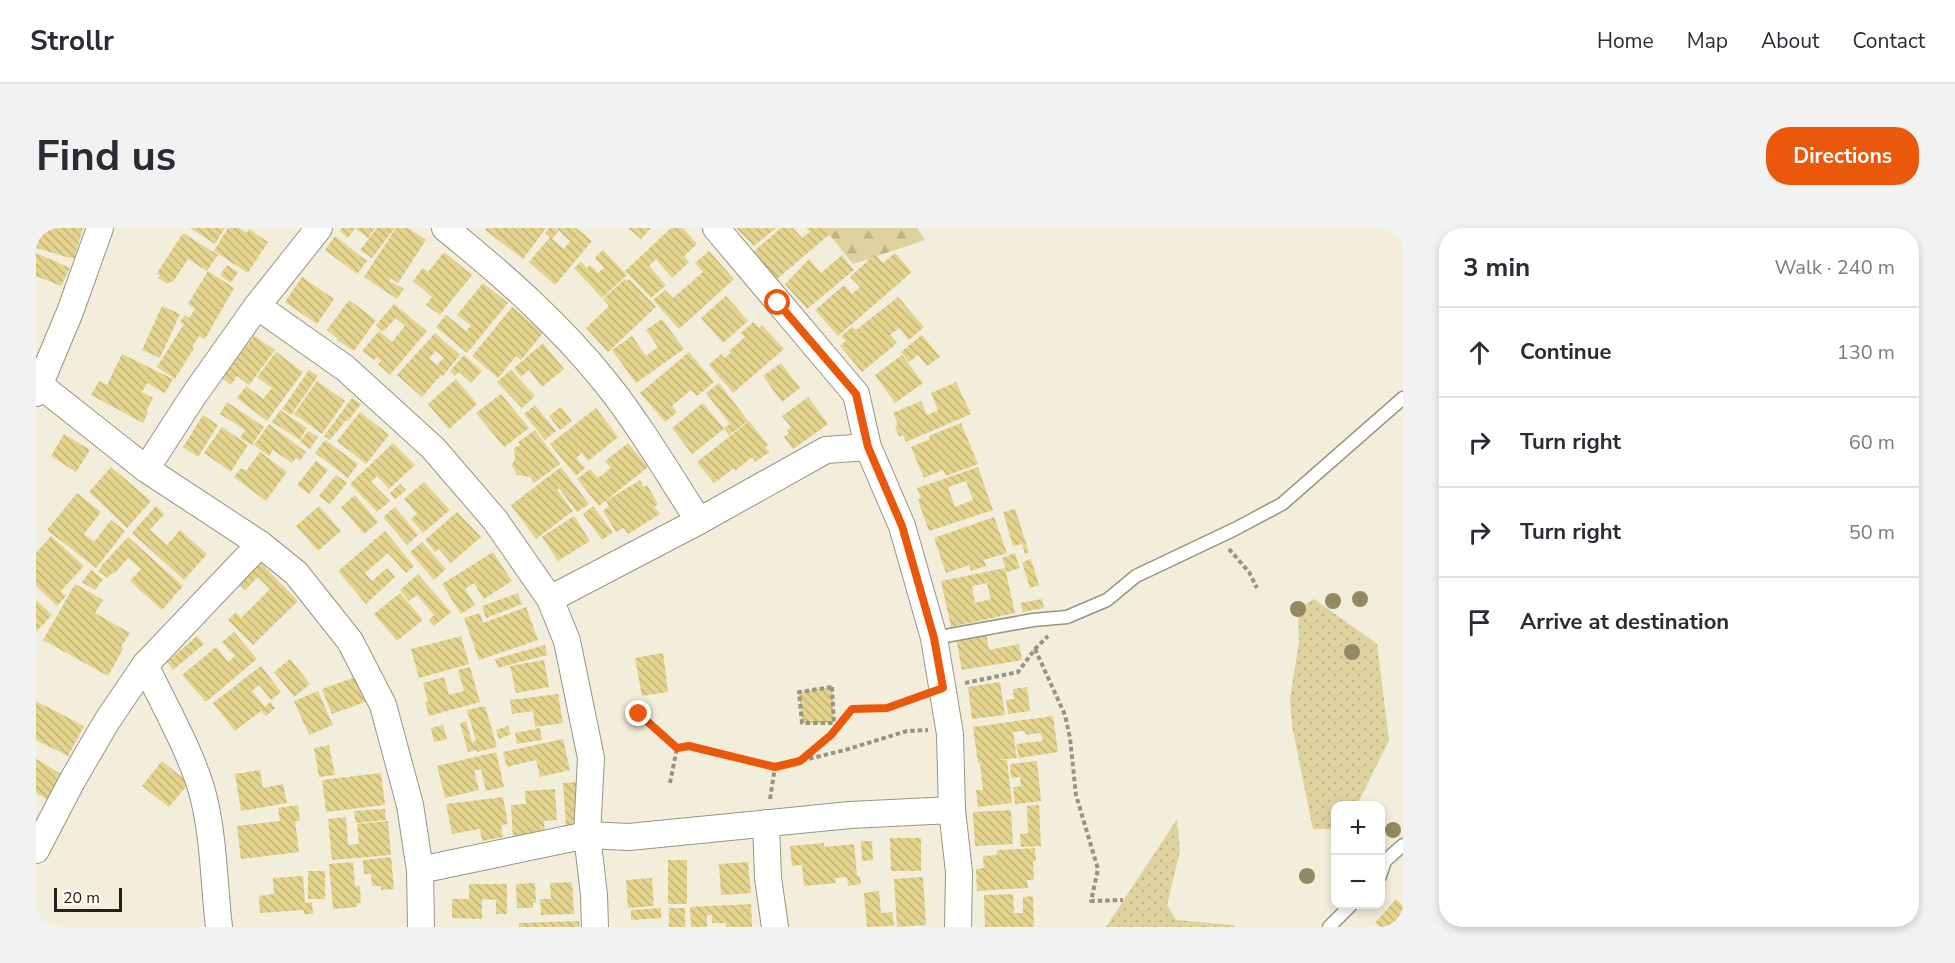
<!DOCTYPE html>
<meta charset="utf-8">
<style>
body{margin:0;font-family:"Nunito Sans",sans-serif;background:#f2f2f3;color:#2b2b33}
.controls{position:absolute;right:18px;bottom:18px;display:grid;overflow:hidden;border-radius:12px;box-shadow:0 3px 9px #0003}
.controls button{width:54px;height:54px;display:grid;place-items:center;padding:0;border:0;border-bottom:2px solid #e1e1e2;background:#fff;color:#2b2b33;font:30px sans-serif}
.scale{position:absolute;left:18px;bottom:15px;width:68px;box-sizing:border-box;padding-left:6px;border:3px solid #22211a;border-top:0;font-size:16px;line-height:21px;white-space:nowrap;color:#22211a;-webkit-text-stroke:4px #fefcf0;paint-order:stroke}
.stop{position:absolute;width:18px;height:18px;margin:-14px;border:4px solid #ea580c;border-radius:50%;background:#fff}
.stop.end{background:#ea580c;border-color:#fff;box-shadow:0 2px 6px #0008}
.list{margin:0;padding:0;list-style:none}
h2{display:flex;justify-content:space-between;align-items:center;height:78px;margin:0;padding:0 24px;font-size:26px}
h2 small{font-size:20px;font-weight:400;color:#7c7c81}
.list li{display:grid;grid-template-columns:39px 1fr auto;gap:18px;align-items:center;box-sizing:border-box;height:90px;padding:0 24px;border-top:2px solid #e1e1e2}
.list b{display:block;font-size:22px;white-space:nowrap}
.list em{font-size:20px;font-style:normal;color:#7c7c81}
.icon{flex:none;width:33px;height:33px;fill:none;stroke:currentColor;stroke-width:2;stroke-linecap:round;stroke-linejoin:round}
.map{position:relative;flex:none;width:1367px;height:699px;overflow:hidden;border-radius:24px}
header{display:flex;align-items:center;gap:36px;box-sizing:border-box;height:84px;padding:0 30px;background:#fff;border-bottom:2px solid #e1e1e2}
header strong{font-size:28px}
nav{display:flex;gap:33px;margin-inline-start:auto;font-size:21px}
.intro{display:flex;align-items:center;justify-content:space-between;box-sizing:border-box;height:144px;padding:0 36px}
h1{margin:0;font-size:42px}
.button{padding:15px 27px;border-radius:24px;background:#ea580c;color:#fff;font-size:21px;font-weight:700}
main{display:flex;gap:36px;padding:0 36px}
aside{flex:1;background:#fff;border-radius:24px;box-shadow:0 3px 9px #0003}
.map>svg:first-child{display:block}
.grass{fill:url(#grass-dots)}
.forest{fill:url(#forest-firs)}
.building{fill:url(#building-back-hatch);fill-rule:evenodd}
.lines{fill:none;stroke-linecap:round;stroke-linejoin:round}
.service-casing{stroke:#999583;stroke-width:15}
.minor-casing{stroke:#999583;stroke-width:28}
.path{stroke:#979386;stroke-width:4;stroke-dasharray:4.5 3;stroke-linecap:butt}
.service{stroke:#fff;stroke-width:12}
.minor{stroke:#fff;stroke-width:26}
.tree{fill:#938a63}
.route{stroke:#ea580c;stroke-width:8}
</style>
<header>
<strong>Strollr</strong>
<nav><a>Home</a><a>Map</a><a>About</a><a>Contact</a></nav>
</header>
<div class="intro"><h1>Find us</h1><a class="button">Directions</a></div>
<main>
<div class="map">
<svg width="1367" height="699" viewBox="0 0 1367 699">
<defs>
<pattern id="grass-dots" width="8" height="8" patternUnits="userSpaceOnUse" patternTransform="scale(1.5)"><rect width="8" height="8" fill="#ded29f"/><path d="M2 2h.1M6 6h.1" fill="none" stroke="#beb488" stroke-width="1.8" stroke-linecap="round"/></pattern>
<pattern id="forest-firs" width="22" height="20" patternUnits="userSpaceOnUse" patternTransform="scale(1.5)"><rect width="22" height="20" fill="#ded29f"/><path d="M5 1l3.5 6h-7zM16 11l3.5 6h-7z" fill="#beb488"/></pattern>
<pattern id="building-back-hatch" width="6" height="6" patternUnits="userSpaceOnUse" patternTransform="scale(1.5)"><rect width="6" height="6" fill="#e3d38d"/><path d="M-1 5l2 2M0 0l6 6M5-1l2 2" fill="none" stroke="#c2b579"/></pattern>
</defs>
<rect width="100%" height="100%" fill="#f3eedb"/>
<g class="grass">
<polygon points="1278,371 1341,416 1353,512 1321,577 1300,578 1299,601 1277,601 1256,498 1254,470 1263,414 1262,381"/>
<polygon points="1141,591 1144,623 1131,677 1140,692 1197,697 1200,699 1070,699"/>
</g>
<polygon class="forest" points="788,0 881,0 889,12 817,36"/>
<g class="building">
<polygon points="0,0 47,0 38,31 0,20"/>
<polygon points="154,0 189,0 179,16"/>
<polygon points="192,0 203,0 211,5 213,1 232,14 212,45 178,23"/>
<polygon points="306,0 339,0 332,10 319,0 312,10 304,3"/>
<polygon points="341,0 359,0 336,30 324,22"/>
<polygon points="360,0 372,0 390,12 362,55 355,50 353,53 368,61 361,71 328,49"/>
<polygon points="451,0 510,0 487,31 449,2"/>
<polygon points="513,0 519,0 523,3 516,11 528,21 534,13 521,1 523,0 540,0 556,13 519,57 493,34 514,9 509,5"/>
<polygon points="592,0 615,0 605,11"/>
<polygon points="635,0 647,0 661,16 648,28 653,34 636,50 620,31 613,38 630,57 615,70 589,43"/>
<polygon points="700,0 740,0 718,18"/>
<polygon points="745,0 757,0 766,10 774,4 770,0 791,0 795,5 741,51 717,24"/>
<polygon points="147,5 182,27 171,43 152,31 137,54 135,53 132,56 122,50 124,47 121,45"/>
<polygon points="299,8 331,33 321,46 289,22"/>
<polygon points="567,22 591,47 566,70 538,40 545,34 551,40 554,37 562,45 568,40 559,30"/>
<polygon points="673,23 698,51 643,101 617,72 629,62 637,70 667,44 659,35"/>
<polygon points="408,24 436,47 404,87 390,77 396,69 377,53 387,40 392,44"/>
<polygon points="0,25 34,40 25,58 0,48"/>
<polygon points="859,25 876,44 802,108 779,82 808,57 816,66 824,59 814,49 839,26 847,35"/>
<polygon points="806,27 818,42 771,81 749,56 773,31 785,45"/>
<polygon points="191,37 202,44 195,55 184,47"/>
<polygon points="172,43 198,60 169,111 163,108 156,119 158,120 139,151 121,139 148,96 144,94 149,87 153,90 159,81 152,76"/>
<polygon points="266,49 298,71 281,96 249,74"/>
<polygon points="589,51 591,53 593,51 620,79 572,124 550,100 573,78 567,71"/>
<polygon points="447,55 472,75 431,125 400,99 410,87 430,103 435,98 421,87"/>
<polygon points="690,68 712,93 687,115 665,90"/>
<polygon points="862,69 888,99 873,112 863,100 854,107 861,115 826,144 804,118 810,113 805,108 816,99 820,102"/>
<polygon points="313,72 340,92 318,123 301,112 302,111 291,102"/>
<polygon points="358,76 391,103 354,147 342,136 345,133 341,129 338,132 326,123 343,103 356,114 369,98 360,90 349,102 346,103 340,97"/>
<polygon points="126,78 144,86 124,130 106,122"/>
<polygon points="476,79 507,105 485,132 480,128 462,150 436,128"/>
<polygon points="626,91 648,121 600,155 576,122 596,108 610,128 622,119 610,102"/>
<polygon points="717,94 723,100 726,97 748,121 697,165 673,137 685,126 688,130 695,125 693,123 709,109 705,105"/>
<path d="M399,105l25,22 -17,21 -2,-1 -19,22 -25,-22zM400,123l8,7 -7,7 -8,-7z"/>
<polygon points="886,107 904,129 891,138 882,127 873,134 865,124"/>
<polygon points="218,108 239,122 213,157 201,148 195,157 186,150"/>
<polygon points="507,115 528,141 506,159 493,142 485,149 478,140"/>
<polygon points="240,124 267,144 231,193 201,170 210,158 227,171 236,160 221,149"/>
<polygon points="653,124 678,154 661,168 655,162 636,178 641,184 629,194 604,165"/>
<polygon points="86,126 137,151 129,165 111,155 106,164 117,170 110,183 112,184 107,195 55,167 63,153 71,157"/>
<polygon points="428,127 446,143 435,155 423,144 419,148 414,143"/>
<polygon points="866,127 887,155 859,175 839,147"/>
<polygon points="745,135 764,160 746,174 727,148"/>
<polygon points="273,142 282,148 255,187 246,181"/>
<polygon points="475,142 499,168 486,180 461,154"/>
<polygon points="420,151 441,176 413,201 392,176"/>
<polygon points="281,153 309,173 286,206 258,186"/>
<polygon points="920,154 935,186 870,214 867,207 863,209 859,198 862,197 857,185 885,173 891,187 902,182 895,165"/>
<polygon points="683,155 712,193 693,207 688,200 694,196 670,165"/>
<polygon points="465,166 493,200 468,219 440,185"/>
<polygon points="772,169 792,196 757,221 748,209 753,205 751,202 755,199 746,188"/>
<polygon points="316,170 325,176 312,193 310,192 294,212 288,208"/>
<polygon points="191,174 228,199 216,217 204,210 209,202 184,186"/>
<polygon points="667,175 688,201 656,226 636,200"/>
<polygon points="499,177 520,203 509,212 488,186"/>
<polygon points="525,179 536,193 524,202 513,188"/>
<polygon points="560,180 582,209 552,233 546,225 540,230 549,240 540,248 514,216"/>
<polygon points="244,182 271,200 264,212 236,194"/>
<polygon points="324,184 353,207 330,236 301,213"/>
<polygon points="167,187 182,197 162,229 147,219"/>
<polygon points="713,193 732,217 729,219 734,224 719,234 716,229 699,243 698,240 678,255 661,234"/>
<polygon points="925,195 942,236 910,248 907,242 888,250 875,219 894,211 893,208"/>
<polygon points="233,196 270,224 264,233 260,230 256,235 237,222 233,228 218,217"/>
<polygon points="186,199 212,217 195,244 168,225"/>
<polygon points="499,202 524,236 498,255 494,249 481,247 476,237 479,231 478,220 484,217 482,214"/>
<polygon points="272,203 282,209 274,221 264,214"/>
<polygon points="28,206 54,222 40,244 15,228"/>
<polygon points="289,212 322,236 312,250 279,225"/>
<polygon points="357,215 379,237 353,261 341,248 335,254 354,273 341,284 314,256"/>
<polygon points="592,215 612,239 563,278 541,251 554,241 562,250 575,240 569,233"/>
<polygon points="224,224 251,244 230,273 198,249 205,240 210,243"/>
<polygon points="280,233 292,242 273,266 261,257"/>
<polygon points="75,239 115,273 91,300 53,264"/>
<polygon points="525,239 553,276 541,284 523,260 521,262 537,283 500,311 475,277"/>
<path d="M942,239l15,43 -64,21 -11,-31 3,-2 -4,-10zM930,253l7,19 -18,7 -7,-20z"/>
<polygon points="300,247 311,255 294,276 283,268"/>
<polygon points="604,252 608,259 611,257 622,276 618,279 624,286 592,306 588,300 580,304 567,283 573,278 570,273"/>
<polygon points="388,254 414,282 387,305 375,291 381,286 368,271"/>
<polygon points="364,256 370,262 359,271 354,265"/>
<polygon points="41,265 65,284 48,306 58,314 75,292 89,303 60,340 11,302"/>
<polygon points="319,267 342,294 328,306 305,279"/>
<polygon points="120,278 128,286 114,302 131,317 144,302 171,326 148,352 96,305"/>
<polygon points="283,278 305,303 282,323 260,298"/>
<polygon points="557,278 577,304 566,312 547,286"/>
<polygon points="359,279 382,307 371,317 347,289"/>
<polygon points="979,281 993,324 989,326 986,316 977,318 967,284"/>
<polygon points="421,284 445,309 415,335 403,321 399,324 389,312"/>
<polygon points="538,288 554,313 522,333 506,309"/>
<polygon points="958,289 971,325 948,332 950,338 935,343 933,337 910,345 898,310"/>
<polygon points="349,303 378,338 370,345 352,325 329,345 336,353 351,340 359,349 330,376 302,343"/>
<polygon points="15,308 48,338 25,363 30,368 21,378 0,358 0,325"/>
<polygon points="92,309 147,358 126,382 94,353 105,341 92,330 78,346 76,345 71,350 63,343 66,337"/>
<polygon points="386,314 410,341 398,352 374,324"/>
<polygon points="457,324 476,353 448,371 438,355 429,361 439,377 425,386 406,356"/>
<polygon points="979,325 984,340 971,344 966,330"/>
<polygon points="995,331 1003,357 994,360 986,334"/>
<polygon points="223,333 262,373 217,417 192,392 200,384 205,390 234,361 222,349 209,362 202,355"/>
<path d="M969,340l10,45 -64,14 -10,-46zM951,355l4,16 -16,4 -3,-17z"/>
<polygon points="55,342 67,351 59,362 46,354"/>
<polygon points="382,346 415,384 398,398 393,392 398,387 381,367 373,373 364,362"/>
<polygon points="39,356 67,372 59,385 94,405 85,419 87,421 72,448 7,412"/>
<polygon points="364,365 387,392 361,413 338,386"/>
<polygon points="482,365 486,376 450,390 446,378"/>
<polygon points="1006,371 1008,380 987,384 984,375"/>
<polygon points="0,372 16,387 0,404"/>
<polygon points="490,379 502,412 443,432 428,390 444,385 447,395"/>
<polygon points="198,404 221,431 170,474 146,447 180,419 192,434 199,428 186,414"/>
<polygon points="950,405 953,422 983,416 986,432 926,442 920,410"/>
<polygon points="161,408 168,416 137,442 131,434"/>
<polygon points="425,408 433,436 383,450 375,421"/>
<polygon points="509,417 511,427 462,440 459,431"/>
<polygon points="627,425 632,464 606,468 599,430"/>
<polygon points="254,431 274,456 258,469 238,444"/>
<polygon points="508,432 513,459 480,465 474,438"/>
<polygon points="225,438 245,464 235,472 223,457 216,463 229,479 234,474 239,480 230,488 225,483 199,503 177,475"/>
<polygon points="434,439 444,474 393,488 389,474 392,474 387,455 408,449 413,467 428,463 422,442"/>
<polygon points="320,449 329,474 296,486 286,461"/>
<polygon points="964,454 969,487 936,491 932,459"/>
<polygon points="796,459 798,495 766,495 763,464"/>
<polygon points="991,459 994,483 972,486 970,472 978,471 977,461"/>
<polygon points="282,463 297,497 273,507 258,473"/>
<polygon points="522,466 527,495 499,499 497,483 476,486 474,472"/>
<polygon points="0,473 48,498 32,528 0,512"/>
<polygon points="449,478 461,519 441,524 440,522 432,524 424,495 430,493 436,514 440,513 431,482"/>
<polygon points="1017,488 1022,524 983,530 980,516 1007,513 1005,505 990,507 989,503 977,504 981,530 961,532 971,532 976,575 942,579 940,562 947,562 944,535 942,535 937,499"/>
<polygon points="407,497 411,511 398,514 395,500"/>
<polygon points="472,498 475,506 463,511 460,502"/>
<polygon points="504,500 506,512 481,516 479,505"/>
<polygon points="527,511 534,542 504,549 500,532 471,539 467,524"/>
<polygon points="293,517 299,547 283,549 278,520"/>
<polygon points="460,524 468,559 450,563 445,541 438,543 443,562 409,570 401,538"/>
<polygon points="0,531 27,547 12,572 0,565"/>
<polygon points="126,533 153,555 133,579 106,558"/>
<polygon points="1001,533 1005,573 979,576 977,559 985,558 984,549 975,550 974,536"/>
<polygon points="224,542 227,560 247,556 251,575 205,583 199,546"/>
<polygon points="345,545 349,577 290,584 286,552"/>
<polygon points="540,554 544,596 530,598 527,555"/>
<polygon points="519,561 521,592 508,593 509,609 477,611 475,577 490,576 489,563"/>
<polygon points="467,569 472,596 465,597 467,609 446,613 444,601 416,606 410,576"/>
<polygon points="262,577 264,593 259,593 263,624 205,631 201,598 244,593 242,580"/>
<polygon points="1003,577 1005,618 985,619 984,606 992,605 991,578"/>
<polygon points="349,581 350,592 320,595 318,583"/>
<polygon points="975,582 977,616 939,618 937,584"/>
<polygon points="310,589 312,617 323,616 321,596 352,593 355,627 296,632 292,591"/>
<polygon points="854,610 885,610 885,643 855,643"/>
<polygon points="825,613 836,613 837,632 826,633"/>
<polygon points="788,615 788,619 818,616 821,648 824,648 825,656 812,658 811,649 799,650 800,655 768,658 766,637 756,638 754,618"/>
<polygon points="999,620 1000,633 997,633 998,652 991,652 992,660 941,663 940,641 948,640 947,628 961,627 961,622"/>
<polygon points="355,629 358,661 345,662 345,658 336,658 335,646 328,646 327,632"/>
<rect x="632" y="632" width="19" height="44"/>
<polygon points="317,634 319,658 324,658 325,675 321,675 321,679 297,681 293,636"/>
<polygon points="712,634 715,665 685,667 683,636"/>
<rect x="272" y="643" width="17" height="28"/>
<polygon points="267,648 269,675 276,674 277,686 268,686 268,682 224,685 223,668 238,666 237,650"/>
<polygon points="887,649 890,697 861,699 858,651"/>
<polygon points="616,650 618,678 592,680 590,652"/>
<polygon points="536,654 538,686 505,687 504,671 515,671 514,655"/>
<polygon points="499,655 500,675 497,675 497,680 481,680 480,656"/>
<polygon points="433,656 471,656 471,686 460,686 460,672 446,671 446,691 416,690 416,671 433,671"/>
<polygon points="843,663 845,685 856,684 858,698 831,699 828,665"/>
<polygon points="977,666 978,685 987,685 987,669 997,668 998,699 949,699 948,667"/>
<polygon points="1360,671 1367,678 1367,699 1344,699 1339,695"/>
<polygon points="715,676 716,699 690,699 690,695 676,695 676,687 671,687 671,699 655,699 654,679"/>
<polygon points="625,680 625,690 595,692 595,682"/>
<rect x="633" y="680" width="16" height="19"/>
<polygon points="543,693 544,699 483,699 483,695"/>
</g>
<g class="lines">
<g class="service-casing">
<g id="service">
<polyline points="898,410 997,392 1031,389 1071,372 1100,348 1199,301 1246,276 1367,170"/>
<polyline points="1344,648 1349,633 1367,617"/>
<polyline points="1293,699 1316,676"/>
</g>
</g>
<g class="minor-casing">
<g id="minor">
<path d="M409,0c58,47 115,97 162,156 34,43 62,91 92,137"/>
<polyline points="680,0 820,166 832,219"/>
<polyline points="221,78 309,140 397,220 459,292 514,371 531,413 555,530 551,607 558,667 559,699"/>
<polyline points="0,154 110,241 224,316 260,345 314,413 347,477 374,577 384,642 385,699"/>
<polyline points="0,165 34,84 64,0"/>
<polyline points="110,241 158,167 221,78 283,0"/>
<polyline points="514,371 663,293 790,222 832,219 866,298 898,410 914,506 916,582"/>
<path d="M109,437c19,40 49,92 59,134 10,42 10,86 15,128"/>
<polyline points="730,595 732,650 739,699"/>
<polyline points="0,622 36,553 71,493 109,437 224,316"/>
<polyline points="384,642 551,607 593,609 814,587 916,582 923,644 922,699"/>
</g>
</g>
<g class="path">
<polyline points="1193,321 1213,344 1221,360"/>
<polyline points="999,421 1029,487 1034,510 1040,567 1062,641 1055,673 1087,672"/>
<polyline points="929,455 982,444 999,421 1012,408"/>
<polygon points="796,459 798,495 766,495 763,464"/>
<polyline points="603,486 641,520"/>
<polyline points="764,533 795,507 816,481 851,480 885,468"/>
<polyline points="634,555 641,520 653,518 739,539"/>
<polyline points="734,571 739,539 809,522 871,503 892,502"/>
</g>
<use href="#service" class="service"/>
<use href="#minor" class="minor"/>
</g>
<g class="tree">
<circle cx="1324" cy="371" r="8"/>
<circle cx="1297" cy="373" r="8"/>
<circle cx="1262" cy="381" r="8"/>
<circle cx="1316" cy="424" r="8"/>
<circle cx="1357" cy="602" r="8"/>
<circle cx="1271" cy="648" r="8"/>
</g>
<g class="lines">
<polyline class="route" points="603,486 641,520 653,518 739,539 764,533 795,507 816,481 851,480 907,460 898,410 866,298 832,219 820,166 742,75"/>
</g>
</svg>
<div class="controls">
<button>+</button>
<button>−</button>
</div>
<div class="scale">20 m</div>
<div class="stop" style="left:742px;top:75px"></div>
<div class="stop end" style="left:603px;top:486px"></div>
</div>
<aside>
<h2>3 min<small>Walk · 240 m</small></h2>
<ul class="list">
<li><svg class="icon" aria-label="ahead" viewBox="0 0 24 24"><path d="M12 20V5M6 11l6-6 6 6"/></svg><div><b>Continue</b></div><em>130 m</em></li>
<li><svg class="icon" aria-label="right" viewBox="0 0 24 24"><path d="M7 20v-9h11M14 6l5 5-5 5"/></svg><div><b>Turn right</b></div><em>60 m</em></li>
<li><svg class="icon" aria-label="right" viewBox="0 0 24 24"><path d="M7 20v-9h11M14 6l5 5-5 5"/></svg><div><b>Turn right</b></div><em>50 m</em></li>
<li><svg class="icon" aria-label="arrive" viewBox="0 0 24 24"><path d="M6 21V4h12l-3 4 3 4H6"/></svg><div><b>Arrive at destination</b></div></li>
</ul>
</aside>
</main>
